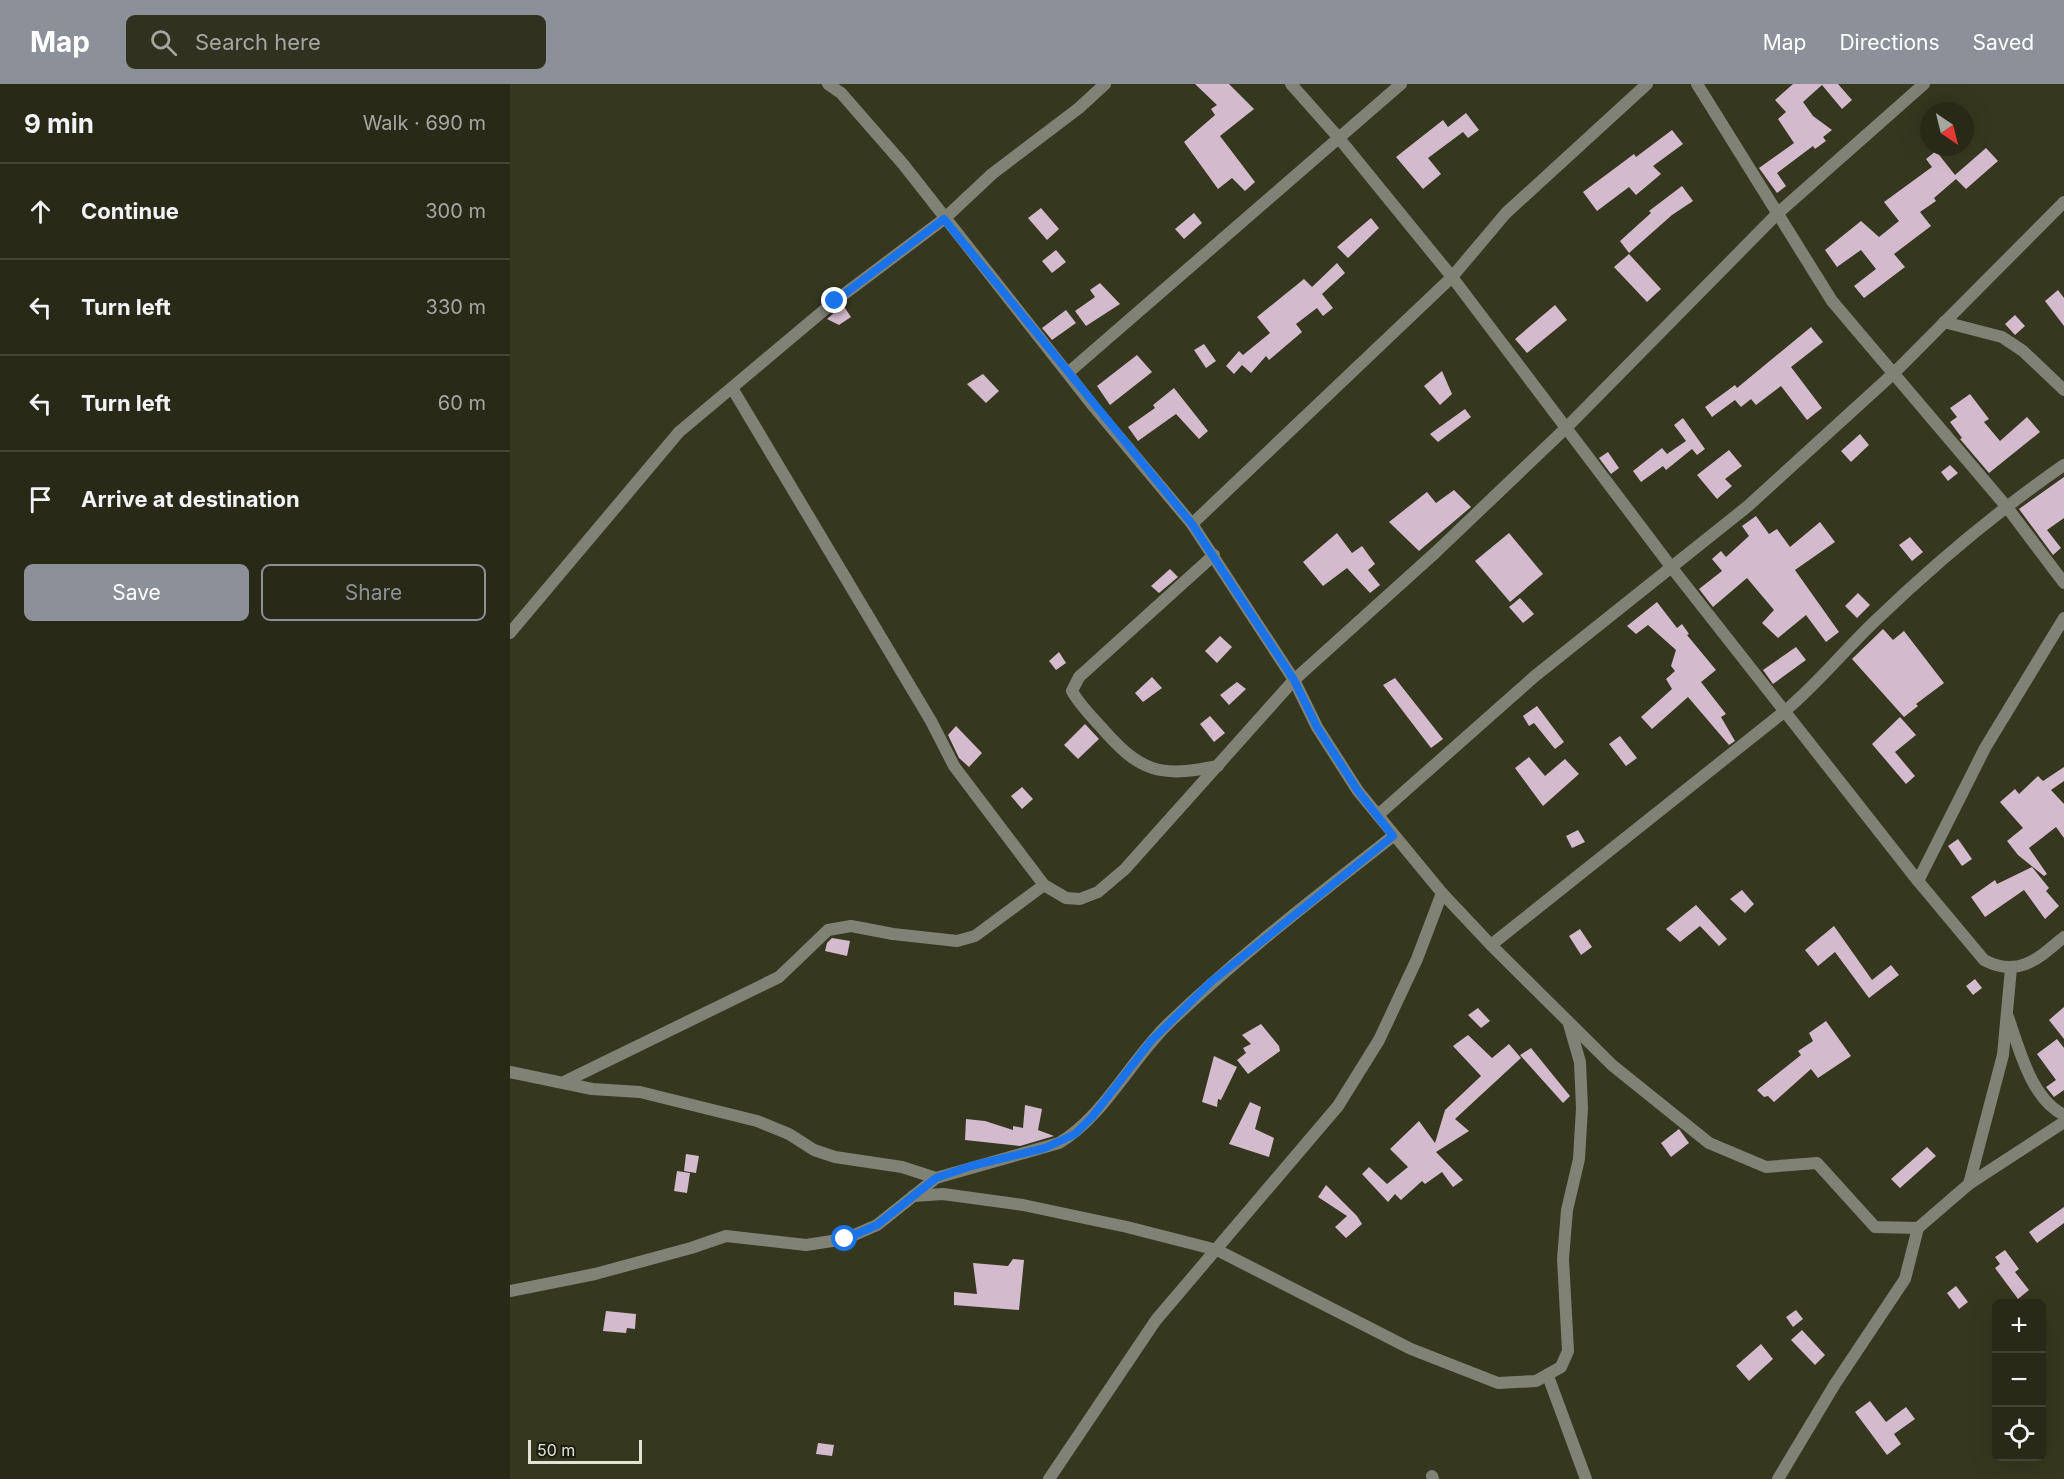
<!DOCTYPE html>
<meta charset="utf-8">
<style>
body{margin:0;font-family:Inter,sans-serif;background:#30311f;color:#f1f3f6}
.controls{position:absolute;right:18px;bottom:18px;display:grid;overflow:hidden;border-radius:9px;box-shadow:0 6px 24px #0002}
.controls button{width:54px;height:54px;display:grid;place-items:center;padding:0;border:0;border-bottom:2px solid #444535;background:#282916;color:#f1f3f6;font:30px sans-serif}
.compass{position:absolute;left:1410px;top:18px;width:54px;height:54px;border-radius:50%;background:#282916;box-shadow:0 6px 24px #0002;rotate:145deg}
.scale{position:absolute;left:18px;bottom:15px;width:114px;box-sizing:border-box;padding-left:6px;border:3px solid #e3e4d6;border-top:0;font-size:16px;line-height:21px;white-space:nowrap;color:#e3e4d6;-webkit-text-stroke:4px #1c1d12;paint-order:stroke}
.stop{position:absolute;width:18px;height:18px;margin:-14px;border:4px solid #1a73e8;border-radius:50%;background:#fff}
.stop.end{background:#1a73e8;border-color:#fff;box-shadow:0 2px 6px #0008}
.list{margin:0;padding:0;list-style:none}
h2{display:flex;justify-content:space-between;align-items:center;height:78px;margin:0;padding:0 24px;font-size:26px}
h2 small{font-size:20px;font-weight:400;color:#a5a6a1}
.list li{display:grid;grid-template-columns:39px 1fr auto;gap:18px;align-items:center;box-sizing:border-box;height:96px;padding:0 24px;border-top:2px solid #444535}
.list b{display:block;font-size:22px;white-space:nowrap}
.list em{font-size:20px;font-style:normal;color:#a5a6a1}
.actions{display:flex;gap:12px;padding:18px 24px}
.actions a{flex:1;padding:14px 0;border:2px solid #8c9099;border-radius:9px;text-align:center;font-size:21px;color:#8c9099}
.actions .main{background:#8c9099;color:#fff}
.icon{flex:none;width:33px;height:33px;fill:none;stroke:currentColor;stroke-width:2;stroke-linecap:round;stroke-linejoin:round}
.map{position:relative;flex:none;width:1554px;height:1395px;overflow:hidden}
header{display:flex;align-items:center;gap:36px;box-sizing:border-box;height:84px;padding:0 30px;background:#8c9099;color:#fff}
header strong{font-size:28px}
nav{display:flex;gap:33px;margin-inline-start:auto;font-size:21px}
.search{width:420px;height:54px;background:#30311f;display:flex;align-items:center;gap:15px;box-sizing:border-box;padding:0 21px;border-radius:9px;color:#a5a6a1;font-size:22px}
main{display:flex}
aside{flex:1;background:#282916}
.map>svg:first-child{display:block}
.building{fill:#d4bacd}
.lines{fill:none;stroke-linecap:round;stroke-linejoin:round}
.street{stroke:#818276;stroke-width:12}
.route{stroke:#1a73e8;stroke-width:8}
</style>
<header>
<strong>Map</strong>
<div class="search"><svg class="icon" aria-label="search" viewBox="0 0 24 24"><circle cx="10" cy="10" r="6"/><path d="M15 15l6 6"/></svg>Search here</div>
<nav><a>Map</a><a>Directions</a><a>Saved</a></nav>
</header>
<main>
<aside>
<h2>9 min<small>Walk · 690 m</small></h2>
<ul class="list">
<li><svg class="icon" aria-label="ahead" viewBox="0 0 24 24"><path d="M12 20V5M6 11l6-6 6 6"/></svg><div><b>Continue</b></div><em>300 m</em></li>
<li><svg class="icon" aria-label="left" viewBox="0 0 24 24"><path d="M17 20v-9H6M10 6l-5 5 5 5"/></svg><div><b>Turn left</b></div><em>330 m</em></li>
<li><svg class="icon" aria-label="left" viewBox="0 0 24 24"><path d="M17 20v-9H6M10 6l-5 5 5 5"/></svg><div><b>Turn left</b></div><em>60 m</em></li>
<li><svg class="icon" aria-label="arrive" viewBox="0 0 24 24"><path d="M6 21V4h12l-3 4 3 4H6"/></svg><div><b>Arrive at destination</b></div></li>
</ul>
<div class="actions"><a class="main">Save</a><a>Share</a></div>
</aside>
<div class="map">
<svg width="1554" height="1395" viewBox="0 0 1554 1395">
<rect width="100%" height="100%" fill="#35371e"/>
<g class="building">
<polygon points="685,0 719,0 744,25 710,52 745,98 735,107 722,94 708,105 674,58 705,31 701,25 707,21"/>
<polygon points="1283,0 1328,0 1342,16 1332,25 1312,1 1293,18 1303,32 1322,46 1313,53 1316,57 1305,65 1303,62 1267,89 1276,102 1267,109 1249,84 1284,59 1268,35 1276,28 1265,16"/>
<polygon points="956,29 969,46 958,54 953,48 918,74 931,90 913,105 886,73 933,36 938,43"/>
<polygon points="1162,46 1173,60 1143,82 1151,90 1126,111 1119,103 1087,127 1073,108 1124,70 1126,73"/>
<polygon points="1476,64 1488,77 1456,105 1446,95 1424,114 1426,117 1410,128 1421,142 1384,170 1395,183 1354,214 1344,202 1366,185 1351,166 1327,183 1315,166 1351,137 1369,153 1389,137 1374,118 1422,83 1416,75 1426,67 1445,91"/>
<polygon points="1172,102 1183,117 1162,131 1119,169 1110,157 1141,129 1139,127"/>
<polygon points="531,124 549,145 537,156 518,134"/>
<polygon points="684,129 692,139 674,155 665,145"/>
<polygon points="861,134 869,144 838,174 827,163"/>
<polygon points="546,166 556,178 542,189 532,177"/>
<polygon points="1119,170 1151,205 1137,218 1104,183"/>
<polygon points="827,179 835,189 812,210 823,224 813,232 807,224 786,240 792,248 759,276 756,272 741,289 732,281 724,290 716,282 729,267 733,271 760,249 747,233 794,195 802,203"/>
<polygon points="590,199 610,220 576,242 565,227 585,213 580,206"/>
<polygon points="1548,206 1554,214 1554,242 1535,217"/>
<polygon points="333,221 341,233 329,241 317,235"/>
<polygon points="1045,221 1057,236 1017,269 1005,255"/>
<polygon points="556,226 566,239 542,256 532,244"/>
<polygon points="1505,231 1515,242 1505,251 1495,240"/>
<polygon points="1301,243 1313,258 1281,283 1312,324 1297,336 1271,302 1246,321 1241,315 1231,323 1225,316 1202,333 1195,323 1225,301 1227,304"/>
<polygon points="694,260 706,277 696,284 684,266"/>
<polygon points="627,271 642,288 600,321 587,302"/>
<polygon points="932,287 942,310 930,321 914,302"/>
<polygon points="473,290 489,307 476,319 457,300"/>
<polygon points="664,304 698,347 689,355 666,330 628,357 618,343 645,324 643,321"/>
<polygon points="1460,310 1479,335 1474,338 1490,357 1517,333 1530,348 1479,389 1450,355 1452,354 1440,338 1447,333 1440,324"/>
<polygon points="955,325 961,333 928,358 920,350"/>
<polygon points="1173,334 1195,365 1187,371 1182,365 1156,386 1153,382 1131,398 1123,387 1152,364 1157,370 1176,357 1164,341"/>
<polygon points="1350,350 1359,361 1341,378 1331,367"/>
<polygon points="1219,366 1232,382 1215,395 1222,402 1207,415 1187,391"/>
<polygon points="1098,368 1109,384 1101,390 1089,374"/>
<polygon points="1440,381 1448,389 1438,397 1431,388"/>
<polygon points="1554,393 1554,434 1537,446 1551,464 1543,471 1509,425"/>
<polygon points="944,406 961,423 909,467 879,438 917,408 926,419"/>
<polygon points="1246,432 1259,450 1267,445 1280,463 1310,438 1325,458 1285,486 1329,548 1316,558 1296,531 1268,554 1252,539 1264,526 1237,494 1203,523 1189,505 1212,487 1202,475 1211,467 1216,473 1239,452 1232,442"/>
<polygon points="827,449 842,469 852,462 865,480 858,486 870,501 860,509 837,484 813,502 793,478"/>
<polygon points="999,449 1033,490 1000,518 965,477"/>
<polygon points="1400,453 1413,468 1402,477 1389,461"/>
<polygon points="660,485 668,493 649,509 641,502"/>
<polygon points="1348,509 1360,521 1347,534 1335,522"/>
<polygon points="1010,514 1024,530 1013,539 999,523"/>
<polygon points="1147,518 1167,544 1172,540 1179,550 1177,551 1206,586 1191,598 1216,630 1211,633 1225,657 1219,661 1178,613 1142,645 1131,633 1162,605 1156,595 1165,587 1161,582 1166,566 1138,541 1126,550 1117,542"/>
<polygon points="1373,545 1383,556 1394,547 1434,599 1406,620 1408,622 1394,633 1342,575"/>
<polygon points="710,552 722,563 707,579 695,567"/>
<polygon points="1286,563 1296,576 1263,600 1253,586"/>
<polygon points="549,568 556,579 546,586 539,577"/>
<polygon points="642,593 652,604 633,618 625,609"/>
<polygon points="885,594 933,655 921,664 873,601"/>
<polygon points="727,598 736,605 719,621 710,611"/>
<polygon points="1027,622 1054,658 1045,665 1024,639 1019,642 1013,632"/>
<polygon points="700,632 715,649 704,658 690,640"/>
<polygon points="1390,633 1406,651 1385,668 1405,692 1396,700 1362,660"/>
<polygon points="575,640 589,655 568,675 554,661"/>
<polygon points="446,642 472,669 459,683 449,674 438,651"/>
<polygon points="1110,652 1127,674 1116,682 1099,660"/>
<polygon points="1019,673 1035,692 1055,675 1069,690 1033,722 1005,684"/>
<polygon points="1554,683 1554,697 1541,706 1554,720 1554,754 1546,743 1519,764 1537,790 1534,792 1508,771 1497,757 1513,744 1490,718 1505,705 1509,710 1528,692 1533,697"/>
<polygon points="512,703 523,715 512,725 501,712"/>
<polygon points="1068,746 1075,758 1062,764 1056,752"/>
<polygon points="1448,755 1462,775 1452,782 1438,762"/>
<polygon points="1522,783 1539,804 1536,807 1549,822 1535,835 1514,806 1475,833 1461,813 1485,796 1487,800"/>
<polygon points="1232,806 1244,820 1235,829 1220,815"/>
<polygon points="1186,821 1217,855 1209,862 1190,842 1170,858 1156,845"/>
<polygon points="1324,842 1362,896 1381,881 1389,891 1359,914 1325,868 1308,882 1295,866"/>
<polygon points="1070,845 1082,863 1071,871 1059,852"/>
<polygon points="322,854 340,857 337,872 315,867 317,859"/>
<polygon points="1465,895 1472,904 1463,911 1456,902"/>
<polygon points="1554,923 1554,955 1539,936"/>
<polygon points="968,924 980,937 971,944 958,931"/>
<polygon points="1316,937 1341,972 1308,994 1301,985 1264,1018 1258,1012 1254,1013 1247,1006 1291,971 1288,967 1303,957 1299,949"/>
<polygon points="751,940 769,962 770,967 738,990 727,976 736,969 733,964 741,960 732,951"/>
<polygon points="958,951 982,974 999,960 1011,974 945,1035 959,1047 926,1068 953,1096 943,1103 932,1088 915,1100 912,1097 891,1116 885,1110 878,1118 852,1090 859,1083 877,1100 898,1083 880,1065 909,1037 925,1059 935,1026 971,992 943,962"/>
<polygon points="1547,955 1554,964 1554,1006 1544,1013 1536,1003 1546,996 1527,970"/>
<polygon points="1021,964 1060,1012 1053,1019 1010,971"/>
<polygon points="704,972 727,983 711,1016 708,1015 707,1023 692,1018"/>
<polygon points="740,1018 751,1023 745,1045 764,1054 759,1073 719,1060"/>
<polygon points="515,1021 532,1025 528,1046 544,1052 510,1062 455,1056 456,1035 475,1037 503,1046 503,1042 513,1044"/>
<polygon points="1169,1045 1179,1059 1161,1073 1151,1059"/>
<polygon points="1417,1063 1426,1072 1390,1104 1381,1095"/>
<polygon points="176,1070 189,1072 186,1089 174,1087"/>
<polygon points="167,1087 180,1089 177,1109 164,1107"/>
<polygon points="816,1101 847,1132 852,1140 836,1154 825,1143 837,1132 808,1113"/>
<polygon points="1554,1123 1554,1139 1527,1159 1519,1148"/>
<polygon points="1495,1166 1509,1185 1505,1188 1519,1206 1508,1215 1485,1184 1490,1180 1485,1173"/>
<polygon points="503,1175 514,1176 509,1226 444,1221 444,1208 467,1210 463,1179 498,1182"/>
<polygon points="1446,1202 1458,1218 1449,1225 1437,1209"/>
<polygon points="1286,1226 1293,1235 1283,1243 1276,1233"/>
<polygon points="96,1227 126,1230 125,1245 117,1244 116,1249 93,1247"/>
<polygon points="1292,1246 1315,1271 1305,1281 1281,1256"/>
<polygon points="1251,1260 1263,1275 1239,1297 1226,1282"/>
<polygon points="1360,1317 1376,1338 1396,1323 1405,1335 1384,1350 1391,1360 1377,1371 1345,1328"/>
<polygon points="308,1359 324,1361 322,1372 306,1370"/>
</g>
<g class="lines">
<g class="street">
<polyline points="318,0 331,9 393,80 584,323 682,440 784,596 807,643 848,707 932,809 981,861 1102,981 1199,1059 1256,1083 1307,1079 1365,1143 1408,1144"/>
<path d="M781,0l47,53 114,140 220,291 246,313 66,79c34,18 54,-1 80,-23"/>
<polyline points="1187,0 1322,217 1496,422 1554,499"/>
<polyline points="1434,238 1492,253 1513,267 1554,306"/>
<polyline points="559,288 891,0"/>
<polyline points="222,304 421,637 444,682 534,801 556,814 570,815 588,808 615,785 784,596 926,468 1057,343 1267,130 1414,0"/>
<polyline points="682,440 942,193 996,129 1137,0"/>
<path d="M704,471l-135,122 -7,14c7,13 19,25 29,36 39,45 58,51 117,39"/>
<polyline points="0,549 169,348 325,217 434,135 482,90 569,24 595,0"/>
<polyline points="868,731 1025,592 1238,422 1385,288 1554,118"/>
<polyline points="1408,797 1475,664 1554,534"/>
<path d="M981,861l294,-234c32,-27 58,-59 88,-88 59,-57 123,-111 191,-158"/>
<path d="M1498,933c11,31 23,82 56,98"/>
<polyline points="0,988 82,1005 130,1008 247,1037 279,1050 304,1066 325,1073 392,1083 426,1094"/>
<polyline points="56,997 269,893 318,846 341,842 383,850 447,857 465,852 534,801"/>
<polyline points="1459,1100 1493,971 1501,884"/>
<polyline points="403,1112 433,1110 513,1121 617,1143 707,1166 901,1265 988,1299 1026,1297 1051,1283 1058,1267 1053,1175 1057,1126 1069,1075 1072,1024 1070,978 1059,940"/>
<path d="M0,1207l85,-17 96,-26 35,-12 80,9 39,-6 32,-14 59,-47 123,-35c43,-25 71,-81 107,-117 71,-69 150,-129 227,-190"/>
<polyline points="1038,1292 1076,1395"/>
<polyline points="922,1392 923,1395"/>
<polyline points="539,1395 646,1236 828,1022 869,956 907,875 932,809"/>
<polyline points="1268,1395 1325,1300 1395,1195 1408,1144 1459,1100 1554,1038"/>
</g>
</g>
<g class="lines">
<polyline class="route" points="325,217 434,135 682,440 784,596 807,643 848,707 883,752 701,898 641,957 582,1033 565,1050 535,1064 461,1082 426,1094 367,1141 335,1155"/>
</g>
</svg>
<div class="controls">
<button>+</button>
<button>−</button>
<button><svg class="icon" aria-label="locate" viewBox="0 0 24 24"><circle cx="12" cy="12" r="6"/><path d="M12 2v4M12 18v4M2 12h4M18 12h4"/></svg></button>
</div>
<svg class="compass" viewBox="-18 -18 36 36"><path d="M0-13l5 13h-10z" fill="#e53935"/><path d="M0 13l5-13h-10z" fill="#a5a6a1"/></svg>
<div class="scale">50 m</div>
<div class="stop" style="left:335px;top:1155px"></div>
<div class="stop end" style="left:325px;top:217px"></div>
</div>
</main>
